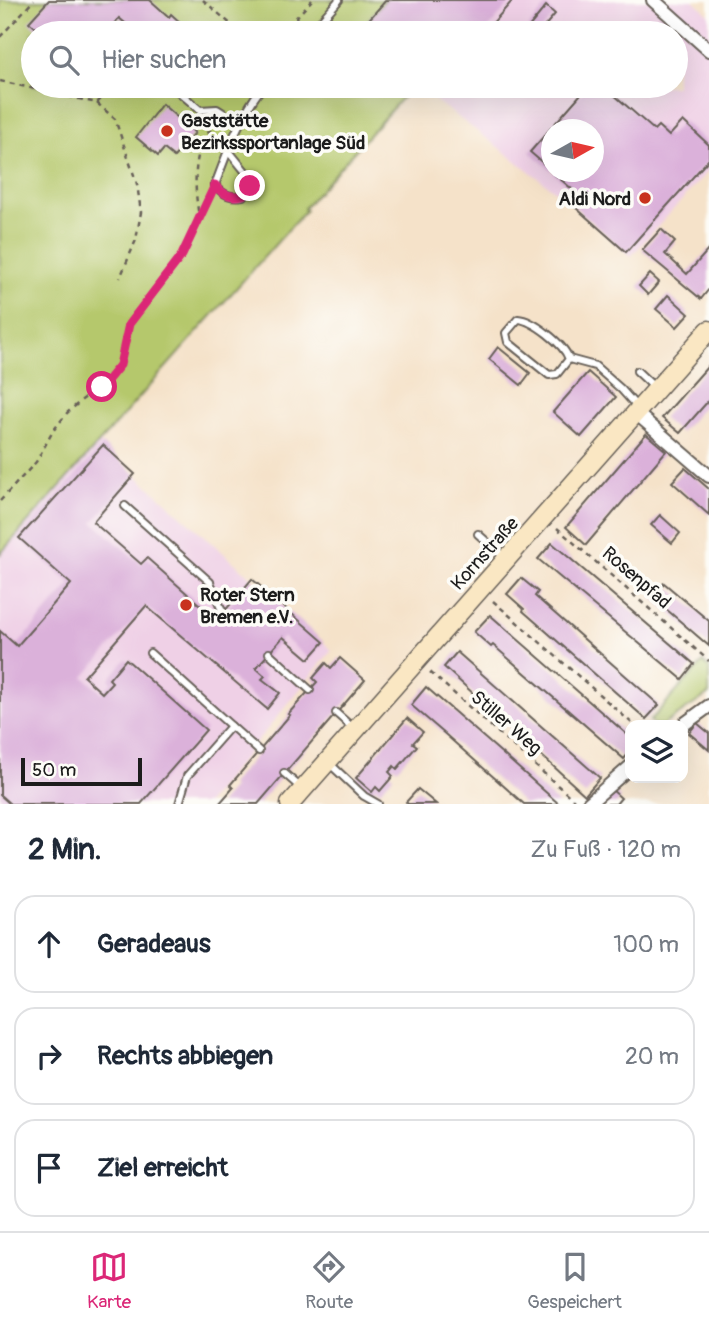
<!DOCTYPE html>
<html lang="de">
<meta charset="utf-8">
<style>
body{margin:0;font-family:Pangolin,sans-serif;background:#f6f6f7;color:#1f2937}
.controls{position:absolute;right:21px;bottom:21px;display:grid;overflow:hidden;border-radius:14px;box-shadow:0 7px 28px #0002}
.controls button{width:63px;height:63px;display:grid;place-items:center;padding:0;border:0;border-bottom:2px solid #e0e1e3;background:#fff;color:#1f2937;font:35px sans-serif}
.compass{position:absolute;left:541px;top:119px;width:63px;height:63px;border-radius:50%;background:#fff;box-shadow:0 7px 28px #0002;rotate:82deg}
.scale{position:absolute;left:21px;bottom:18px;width:121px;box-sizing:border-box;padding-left:7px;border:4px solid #1c1c1c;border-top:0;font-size:19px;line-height:24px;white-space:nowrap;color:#1c1c1c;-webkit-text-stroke:5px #fdfcf7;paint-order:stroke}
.stop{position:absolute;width:21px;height:21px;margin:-16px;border:5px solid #db2777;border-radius:50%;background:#fff}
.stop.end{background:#db2777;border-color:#fff;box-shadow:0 2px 7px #0008}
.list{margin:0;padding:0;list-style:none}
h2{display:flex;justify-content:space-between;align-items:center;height:91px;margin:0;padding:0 28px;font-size:30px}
h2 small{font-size:23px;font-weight:400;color:#747a83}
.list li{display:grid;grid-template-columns:46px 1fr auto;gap:21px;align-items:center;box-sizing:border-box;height:98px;margin:0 14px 14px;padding:0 14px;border:2px solid #e0e1e3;border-radius:21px}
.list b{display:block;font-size:26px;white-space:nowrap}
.list em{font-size:23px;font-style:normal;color:#747a83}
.icon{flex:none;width:38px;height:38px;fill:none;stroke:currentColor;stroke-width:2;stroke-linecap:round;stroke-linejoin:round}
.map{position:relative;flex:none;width:709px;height:804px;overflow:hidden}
.search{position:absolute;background:#fff;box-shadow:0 7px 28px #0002;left:21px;right:21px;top:21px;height:77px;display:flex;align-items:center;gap:18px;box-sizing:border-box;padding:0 24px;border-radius:38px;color:#747a83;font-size:26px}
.sheet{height:427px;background:#fff}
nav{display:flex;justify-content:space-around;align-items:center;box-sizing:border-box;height:98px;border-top:2px solid #e0e1e3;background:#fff;font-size:19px;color:#747a83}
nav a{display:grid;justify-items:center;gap:4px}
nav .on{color:#db2777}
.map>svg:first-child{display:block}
.built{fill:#efd0e6;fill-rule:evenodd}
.green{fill:#b5c86c;stroke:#687244;stroke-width:2}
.building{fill:#dbb1da}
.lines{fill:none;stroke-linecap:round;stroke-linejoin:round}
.lane-casing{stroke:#686159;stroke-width:10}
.street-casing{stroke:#686159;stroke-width:16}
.secondary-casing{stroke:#686159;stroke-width:21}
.path{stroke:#686159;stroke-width:2.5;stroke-dasharray:5 5;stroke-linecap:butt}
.lane{stroke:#fff;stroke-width:6}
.street{stroke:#fff;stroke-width:12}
.secondary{stroke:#fae7c3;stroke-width:18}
.route{stroke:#db2777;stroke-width:9}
.poi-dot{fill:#c8321e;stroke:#fdfcf7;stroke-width:2.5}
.labels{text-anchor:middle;stroke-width:7;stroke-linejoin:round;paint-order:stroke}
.poi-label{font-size:19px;font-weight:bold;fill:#1c1c1c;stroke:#fdfcf7;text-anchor:start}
.street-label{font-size:19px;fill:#1c1c1c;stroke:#fdfcf7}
</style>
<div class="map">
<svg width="709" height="804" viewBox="0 0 709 804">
<rect width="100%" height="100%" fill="#fdfcf7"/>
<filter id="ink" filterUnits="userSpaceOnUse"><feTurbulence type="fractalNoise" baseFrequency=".0143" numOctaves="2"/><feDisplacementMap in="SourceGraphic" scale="14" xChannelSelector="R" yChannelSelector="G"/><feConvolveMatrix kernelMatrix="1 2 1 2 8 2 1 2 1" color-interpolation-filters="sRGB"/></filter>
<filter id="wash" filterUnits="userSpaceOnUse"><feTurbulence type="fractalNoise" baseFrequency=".00686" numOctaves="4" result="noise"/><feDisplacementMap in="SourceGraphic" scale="28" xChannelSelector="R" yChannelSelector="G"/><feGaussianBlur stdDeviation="1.57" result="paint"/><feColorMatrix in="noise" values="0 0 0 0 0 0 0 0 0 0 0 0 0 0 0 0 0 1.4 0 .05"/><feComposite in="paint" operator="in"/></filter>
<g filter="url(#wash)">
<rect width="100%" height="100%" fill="#f5e2c9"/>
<g class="built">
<path d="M386,0h307l16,14v156l-78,86 -65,-57 -89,-68 -59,-43 -8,7 -12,-9h278v-53h-319zM552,130h42v42h-42z"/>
<polygon points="99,442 332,650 206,804 0,804 0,554"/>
</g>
<g class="green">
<polygon points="0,0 386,0 357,33 33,33 33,86 398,86 406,93 304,208 306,210 0,554"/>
<polygon points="703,662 709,668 709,694 663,725 655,725 650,721"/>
</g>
<g id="blocks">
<g class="building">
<polygon points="49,0 150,0 169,17 171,14 192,33 137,33 119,18 106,33 42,33 29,22"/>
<polygon points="386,0 513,0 484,33 357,33"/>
<polygon points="546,6 555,14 539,33 533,33 528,28"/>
<polygon points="588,86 604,86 654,130 658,126 669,136 683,121 709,145 709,159 626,252 566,199 573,190 552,172 594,172 594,130 552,130 552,171 530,152"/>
<polygon points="162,104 178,118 182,113 188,118 184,123 195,133 174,157 164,149 158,156 136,137"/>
<polygon points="661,229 675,242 665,254 687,274 709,249 709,289 701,299 642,250"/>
<polygon points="650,274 659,282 648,295 639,286"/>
<polygon points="668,295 689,314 677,327 656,309"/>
<polygon points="498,347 530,373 521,385 489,359"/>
<polygon points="709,365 709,400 680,433 662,418"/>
<polygon points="588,372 616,397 581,437 553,412"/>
<polygon points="646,434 666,451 586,545 566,527"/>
<polygon points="103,445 135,474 93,522 141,564 147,558 217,620 252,579 324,642 309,659 283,637 256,668 265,676 262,679 280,693 267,709 146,606 84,677 102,693 112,682 109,679 126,659 206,730 141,804 10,804 0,795 0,631 17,646 71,584 19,538"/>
<polygon points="685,468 709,489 709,515 672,482"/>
<polygon points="660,515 680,533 672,543 651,525"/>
<polygon points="552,543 694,664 682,679 538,559"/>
<polygon points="521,578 538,592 535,596 659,705 646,719 523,611 524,609 507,594"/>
<polygon points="664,583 709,621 709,646 652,597"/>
<polygon points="490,615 630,737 630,752 624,759 493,645 491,647 474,632"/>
<polygon points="457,652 600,778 585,795 444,667"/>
<polygon points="340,658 365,680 258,804 219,804 233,788 230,785 290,715 288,714 317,682 313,678 326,663 331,668"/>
<polygon points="426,687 505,756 559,804 524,804 446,735 411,705"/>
<polygon points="407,718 423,732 413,743 417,746 397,769 394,766 389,772 393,776 380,791 376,787 372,792 356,778"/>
<polygon points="697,723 709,733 709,750 689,733"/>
<polygon points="418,789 436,804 408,804 406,802"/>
<polygon points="611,789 621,798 616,804 596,804"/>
</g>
</g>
</g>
<g filter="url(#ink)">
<use href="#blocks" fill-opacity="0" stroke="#686159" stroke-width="2"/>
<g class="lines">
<g class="lane-casing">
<g id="lane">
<polyline points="310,33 339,0"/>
<polyline points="172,86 200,110 217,109 239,123"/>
<path d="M228,150l21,26 1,10 -7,10c-12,2 -20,-1 -28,-11 14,-37 24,-68 48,-99"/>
<path d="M569,359c-5,-15 -36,-39 -51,-40l-12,14 2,9 41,33 8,-1 12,-15 26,7 26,23 17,19"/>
<polyline points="637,371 655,388"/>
<polyline points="125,506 210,582 223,613"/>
<polyline points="478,534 505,558"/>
<polyline points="150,653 231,726 187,776 179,804"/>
<polyline points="269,653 310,690"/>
<polyline points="336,713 354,729"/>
<polyline points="231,726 259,751"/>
<polyline points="329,763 364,796 378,804"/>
<polyline points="284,773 301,788"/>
</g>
</g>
<g class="street-casing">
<g id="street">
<polyline points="653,0 709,50"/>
<polyline points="636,413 709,476"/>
<polyline points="683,725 709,706"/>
<polyline points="588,804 630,767"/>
</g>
</g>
<g class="secondary-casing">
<polyline id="secondary" points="290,804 709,330"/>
</g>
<g class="path">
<polyline points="203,0 241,33"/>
<polyline points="282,33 312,0"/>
<polyline points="0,37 34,0"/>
<polyline points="0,81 97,103 113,86"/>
<polyline points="97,103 115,119 137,184 141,212 136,240 120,278"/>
<path d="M200,221c-5,-24 -8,-59 4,-82 3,-6 9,-12 13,-17"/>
<polyline points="0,501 36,462 53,431 67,413 83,399 102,387 116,372 123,357 129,324 182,255 210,197"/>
<polyline points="557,528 709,661"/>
<polyline points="493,601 634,725"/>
<polyline points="430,672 574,800"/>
</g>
<use href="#lane" class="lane"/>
<use href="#street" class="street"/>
<use href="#secondary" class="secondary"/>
</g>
</g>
<g class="lines" filter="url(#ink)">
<path class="route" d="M102,387l18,-22 9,-41 53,-69 33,-70c8,10 16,13 28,10l7,-9"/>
</g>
<g class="poi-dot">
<circle cx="167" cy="131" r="7"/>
<circle cx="645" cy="198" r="7"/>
<circle cx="186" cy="605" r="7"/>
</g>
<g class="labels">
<g class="poi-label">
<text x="181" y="127">Gaststätte<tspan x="181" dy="22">Bezirkssportanlage Süd</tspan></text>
<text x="631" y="205" text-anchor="end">Aldi Nord</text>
<text x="200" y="601">Roter Stern<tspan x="200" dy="22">Bremen e.V.</tspan></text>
</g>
<g class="street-label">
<text transform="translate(484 553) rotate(-48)" y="7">Kornstraße</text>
<text transform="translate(637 577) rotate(41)" y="7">Rosenpfad</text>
<text transform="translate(507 722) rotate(41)" y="7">Stiller Weg</text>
</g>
</g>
</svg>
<div class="controls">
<button><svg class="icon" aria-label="layers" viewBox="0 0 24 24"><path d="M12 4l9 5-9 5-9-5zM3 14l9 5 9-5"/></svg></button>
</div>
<svg class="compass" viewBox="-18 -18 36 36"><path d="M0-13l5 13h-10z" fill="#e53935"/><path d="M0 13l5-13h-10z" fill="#747a83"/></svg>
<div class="scale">50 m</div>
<div class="stop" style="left:102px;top:387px"></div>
<div class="stop end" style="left:250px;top:186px"></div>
<div class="search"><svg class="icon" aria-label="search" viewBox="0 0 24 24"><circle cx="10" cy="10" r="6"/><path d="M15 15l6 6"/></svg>Hier suchen</div>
</div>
<section class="sheet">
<h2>2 Min.<small>Zu Fuß · 120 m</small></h2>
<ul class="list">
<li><svg class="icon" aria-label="ahead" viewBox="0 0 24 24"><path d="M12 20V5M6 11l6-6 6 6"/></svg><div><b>Geradeaus</b></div><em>100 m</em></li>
<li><svg class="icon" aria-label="right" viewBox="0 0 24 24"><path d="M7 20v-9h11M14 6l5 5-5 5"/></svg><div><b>Rechts abbiegen</b></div><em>20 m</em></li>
<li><svg class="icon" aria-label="arrive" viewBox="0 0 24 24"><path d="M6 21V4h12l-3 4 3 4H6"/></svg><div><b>Ziel erreicht</b></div></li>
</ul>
</section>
<nav>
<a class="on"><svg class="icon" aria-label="map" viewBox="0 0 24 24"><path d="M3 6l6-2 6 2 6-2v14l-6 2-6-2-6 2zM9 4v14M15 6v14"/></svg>Karte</a>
<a><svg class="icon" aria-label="directions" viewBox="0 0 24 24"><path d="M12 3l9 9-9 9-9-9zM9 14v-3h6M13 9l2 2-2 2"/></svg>Route</a>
<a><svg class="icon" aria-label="saved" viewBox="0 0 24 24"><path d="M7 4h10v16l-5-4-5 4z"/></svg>Gespeichert</a>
</nav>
